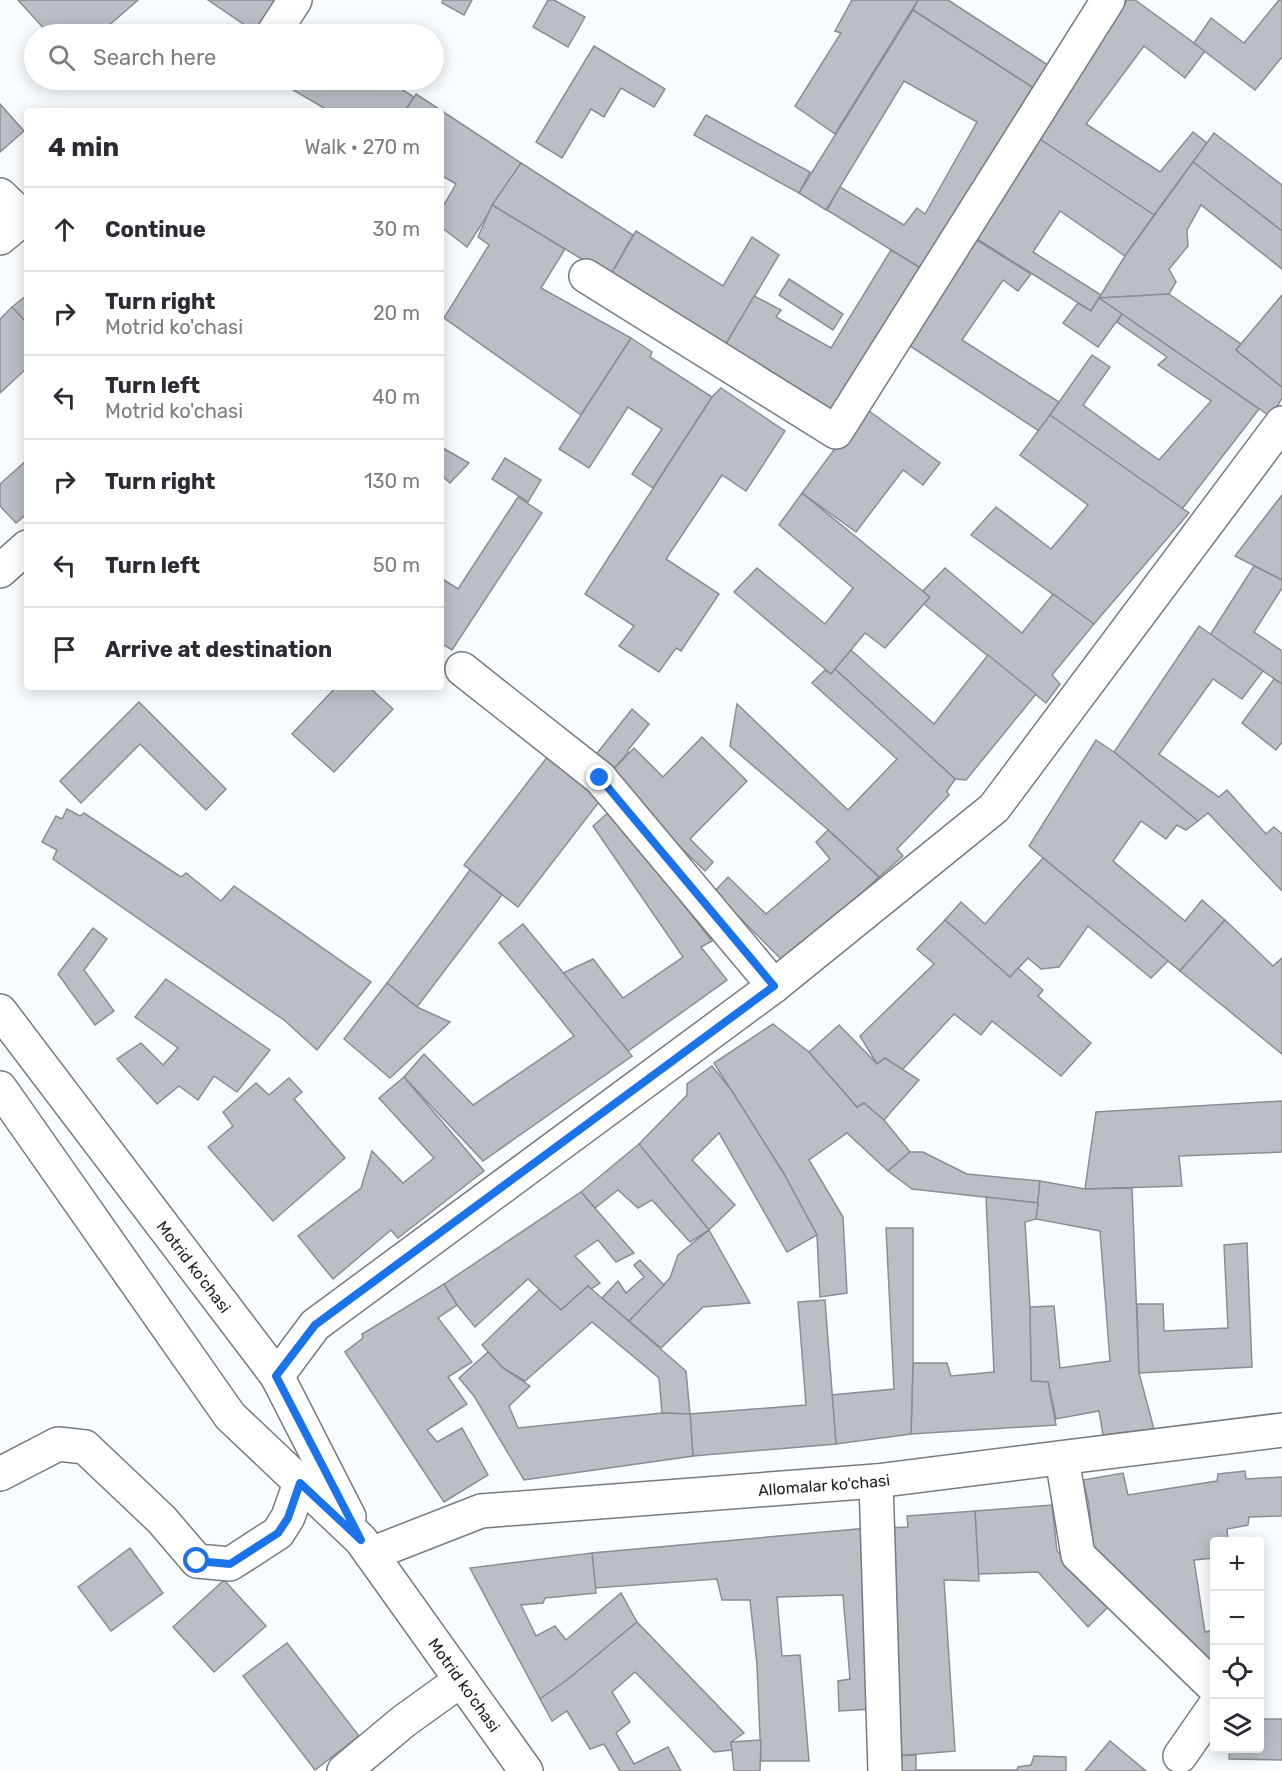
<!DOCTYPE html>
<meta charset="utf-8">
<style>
body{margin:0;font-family:Rubik,sans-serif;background:#f2f2f3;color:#2b2b33}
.controls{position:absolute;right:18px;bottom:18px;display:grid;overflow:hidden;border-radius:6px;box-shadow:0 3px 15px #0003}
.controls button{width:54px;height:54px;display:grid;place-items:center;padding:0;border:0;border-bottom:2px solid #e1e1e2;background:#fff;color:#2b2b33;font:30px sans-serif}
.stop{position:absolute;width:18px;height:18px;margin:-14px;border:4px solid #1a73e8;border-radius:50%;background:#fff}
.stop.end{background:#1a73e8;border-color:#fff;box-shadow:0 2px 6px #0008}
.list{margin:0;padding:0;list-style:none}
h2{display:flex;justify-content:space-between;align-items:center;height:78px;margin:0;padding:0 24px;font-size:26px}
h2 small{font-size:20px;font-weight:400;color:#7c7c81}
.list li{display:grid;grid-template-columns:39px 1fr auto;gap:18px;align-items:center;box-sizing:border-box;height:84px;padding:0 24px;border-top:2px solid #e1e1e2}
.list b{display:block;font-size:22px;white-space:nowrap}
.list p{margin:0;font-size:20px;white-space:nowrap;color:#7c7c81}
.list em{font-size:20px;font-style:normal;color:#7c7c81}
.icon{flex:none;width:33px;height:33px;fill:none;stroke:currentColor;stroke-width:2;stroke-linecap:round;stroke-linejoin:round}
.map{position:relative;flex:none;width:1282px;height:1771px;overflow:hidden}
.search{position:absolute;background:#fff;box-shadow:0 3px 15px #0003;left:24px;top:24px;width:420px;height:66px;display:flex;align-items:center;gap:15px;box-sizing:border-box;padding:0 21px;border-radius:33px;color:#7c7c81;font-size:22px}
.panel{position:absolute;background:#fff;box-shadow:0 3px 15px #0003;left:24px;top:108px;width:420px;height:582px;border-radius:6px}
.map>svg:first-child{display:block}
.building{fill:#babfc5;stroke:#8a8e94;stroke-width:1.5}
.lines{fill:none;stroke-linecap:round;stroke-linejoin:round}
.minor-casing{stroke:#767b80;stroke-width:36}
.major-casing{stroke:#767b80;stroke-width:36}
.minor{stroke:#fff;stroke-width:33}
.major{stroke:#fff;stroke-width:33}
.route{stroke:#1a73e8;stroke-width:8}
.labels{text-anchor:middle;stroke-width:4.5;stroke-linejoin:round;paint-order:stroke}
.street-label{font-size:16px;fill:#1c1e20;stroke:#fff}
</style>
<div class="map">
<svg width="1282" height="1771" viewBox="0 0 1282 1771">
<rect width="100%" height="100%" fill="#f9fcfe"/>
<g class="building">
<polygon points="18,0 138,0 99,34 49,34"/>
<polygon points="208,0 288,0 258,34"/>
<polygon points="443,0 472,0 464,15 442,3"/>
<polygon points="548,0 554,0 585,17 568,47 533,27"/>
<polygon points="852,0 918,0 835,134 795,106 841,33 835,31"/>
<polygon points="918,0 948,0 1048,65 1035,89 913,10"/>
<polygon points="1127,0 1135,0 1205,51 1185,78 1144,46 1086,124 1160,172 1193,132 1207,143 1154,215 1035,136"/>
<polygon points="1279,0 1282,0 1282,57 1255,90 1194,43 1211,18 1244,43"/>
<polygon points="913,10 1035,89 922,269 827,210 840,187 904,225 917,208 925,214 977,122 904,81 826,210 799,193"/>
<polygon points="594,46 665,89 654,107 621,88 604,117 591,109 562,158 536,142"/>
<polygon points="293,80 387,80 414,97 405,111 329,111 288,87"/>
<polygon points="416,94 521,163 467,247 441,227 441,210 456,184 441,175 441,111 405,111"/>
<polygon points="0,104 24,131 0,152"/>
<polygon points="706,115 810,172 799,193 694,135"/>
<polygon points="1214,133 1282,185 1282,231 1193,162"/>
<polygon points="1035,136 1154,215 1125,256 1060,211 1033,252 1101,295 1091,311 971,235"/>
<polygon points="1193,162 1282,231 1282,269 1201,205 1187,230 1188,246 1169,269 1176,282 1169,294 1099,298 1125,256"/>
<polygon points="521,163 633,235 610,276 492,205"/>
<polygon points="492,205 565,249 541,288 631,338 581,415 444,318 489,245 478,237"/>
<polygon points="636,231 723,286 752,237 779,255 726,344 610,276"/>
<polygon points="975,239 1031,274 1018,291 1003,280 962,340 1059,402 1039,431 901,340"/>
<polygon points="891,250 922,269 837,415 726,344 754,296 781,310 776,317 831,348"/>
<polygon points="789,279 843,314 833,330 779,295"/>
<polygon points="1169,294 1241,344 1236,350 1282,387 1282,398 1271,417 1099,298"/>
<polygon points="27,295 27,323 12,307"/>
<polygon points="1282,295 1282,387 1236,350"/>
<polygon points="1099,298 1122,314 1098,347 1063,323 1078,303 1091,311"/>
<polygon points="12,307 27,323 27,368 0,393 0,319"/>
<polygon points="1122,314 1259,409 1182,509 1050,415 1092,355 1110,367 1083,405 1159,460 1211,401 1158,365 1167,357 1117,322"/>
<polygon points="631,338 652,352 650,357 712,397 653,488 632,474 662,429 628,407 589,468 559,449"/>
<polygon points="721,388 785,431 746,491 722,475 666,559 719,594 681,651 676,648 659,672 619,646 634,626 585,594 712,397"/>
<polygon points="865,408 940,463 923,485 903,470 856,532 802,493"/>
<polygon points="1050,415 1189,513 1094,624 971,535 996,507 1051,549 1088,505 1020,455"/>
<polygon points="441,447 469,463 450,483 441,475"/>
<polygon points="505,458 541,480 528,502 492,479"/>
<polygon points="27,460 27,514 16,523 0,506 0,484"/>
<polygon points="802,493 930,597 885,648 865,633 831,674 734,592 757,568 825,624 853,588 779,525"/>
<polygon points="1282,495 1282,580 1235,556"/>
<polygon points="518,497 542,513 452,650 441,643 441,578 458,589"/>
<polygon points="1254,566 1282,580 1282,588 1254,632 1282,651 1282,684 1210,635"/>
<polygon points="945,568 1022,633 1053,594 1094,624 1052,675 1060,684 1046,703 924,604 930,597 923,591"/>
<polygon points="1199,626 1263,671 1242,699 1213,679 1159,754 1219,797 1227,790 1266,834 1274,827 1282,834 1282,891 1208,813 1198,821 1114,752"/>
<polygon points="851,650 934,724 988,655 1036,694 966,780 955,779 835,669"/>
<polygon points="835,669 955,779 947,791 949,795 897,849 903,856 879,877 833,834 730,746 737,704 848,810 897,759 812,683 825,670 831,674"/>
<polygon points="1274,679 1282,684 1282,742 1276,750 1242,723"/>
<polygon points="336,687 369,687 393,709 334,772 292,734"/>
<polygon points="139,702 226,789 206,810 140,744 81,803 60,781"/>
<polygon points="632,709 649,724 628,750 628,753 607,776 591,761"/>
<polygon points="702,737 747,781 690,839 713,862 705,871 607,776 634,748 663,777"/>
<polygon points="1096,740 1114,752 1198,821 1186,830 1177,825 1166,839 1141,821 1113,861 1185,921 1202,900 1225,920 1180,971 1029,846"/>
<polygon points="548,756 602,798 518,907 464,865"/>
<polygon points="67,809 80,816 84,813 181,877 186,873 221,901 234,886 371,982 317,1050 284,1020 53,859 57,850 42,842 56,816 62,819"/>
<polygon points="610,811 712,941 701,947 727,980 628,1051 563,973 593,959 623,998 683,957 593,826"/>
<polygon points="828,830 879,877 785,963 714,892 728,877 766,914 830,859 816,842"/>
<polygon points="1043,858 1168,961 1151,978 1088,926 1059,967 1041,969 1028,958 1010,977 945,920 961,902 985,924"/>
<polygon points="470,870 502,895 417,1007 387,983"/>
<polygon points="945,920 1010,977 1018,968 1043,990 1038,996 1091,1043 1061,1076 992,1021 981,1035 954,1014 902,1070 885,1058 877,1064 860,1036 934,964 917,949"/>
<polygon points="1225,920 1273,966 1282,958 1282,1054 1180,971"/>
<polygon points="523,924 632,1056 483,1161 404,1077 424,1054 473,1105 574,1036 499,943"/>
<polygon points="93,928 107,939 84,970 114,1011 95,1025 58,974"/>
<polygon points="166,979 270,1050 237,1092 214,1076 198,1100 179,1086 157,1104 117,1059 141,1043 163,1065 178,1048 135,1017"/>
<polygon points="387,983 417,1007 450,1022 390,1078 344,1039"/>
<polygon points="773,1024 809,1052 857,1107 864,1103 884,1120 910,1152 888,1171 847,1133 809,1160 843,1217 847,1293 820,1297 817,1235 784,1174 714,1063"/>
<polygon points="839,1025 877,1064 885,1058 919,1080 884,1120 864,1103 857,1107 809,1052"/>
<polygon points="712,1066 732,1091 784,1174 817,1235 787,1252 719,1133 692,1160 735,1205 709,1230 639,1144 687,1095 687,1084"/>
<polygon points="404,1077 484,1171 398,1238 391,1230 333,1279 298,1236 361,1188 372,1151 403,1183 434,1158 379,1098"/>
<polygon points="289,1078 302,1092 294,1099 345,1158 273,1221 208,1147 233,1126 223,1112 256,1083 269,1095"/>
<polygon points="1282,1101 1282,1152 1179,1156 1182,1186 1085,1189 1096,1112"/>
<polygon points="639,1144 709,1230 690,1242 652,1200 638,1208 618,1190 595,1208 581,1192"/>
<polygon points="910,1152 923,1152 967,1174 1040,1181 1038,1203 912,1189 888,1171"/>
<polygon points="1040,1181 1085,1189 1132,1188 1139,1373 1154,1429 1103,1435 1099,1411 1056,1419 1048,1382 1031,1381 1030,1307 1054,1306 1060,1368 1110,1361 1100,1231 1036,1219"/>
<polygon points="581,1192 634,1253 616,1262 598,1240 575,1256 600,1283 591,1289 588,1286 561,1310 528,1279 475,1327 457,1305 444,1284"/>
<polygon points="986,1197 1038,1203 1036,1219 1025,1222 1030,1307 1031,1381 1048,1382 1056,1425 911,1434 913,1363 947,1363 951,1376 994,1372"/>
<polygon points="886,1228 913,1228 913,1363 911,1434 836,1444 832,1395 894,1389"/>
<polygon points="709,1230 750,1303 703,1307 661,1348 629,1321 670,1278 678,1255"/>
<polygon points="1247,1243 1252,1367 1139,1373 1137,1304 1163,1304 1164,1331 1228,1328 1224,1245"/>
<polygon points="640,1260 664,1285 629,1321 602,1298 618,1281 626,1293 644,1277 634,1265"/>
<polygon points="444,1284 457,1305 438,1318 472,1362 448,1377 467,1404 427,1430 437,1442 462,1428 488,1475 444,1502 345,1352 363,1338 362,1334"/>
<polygon points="588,1286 686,1371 690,1414 662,1413 659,1378 592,1322 525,1381 503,1368 482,1345 539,1290 561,1310"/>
<polygon points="825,1300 836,1444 693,1456 690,1414 806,1405 798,1302"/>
<polygon points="488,1352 503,1368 530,1386 509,1406 518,1428 662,1413 690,1414 693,1456 524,1480 474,1396 459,1378"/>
<polygon points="1245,1471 1246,1479 1282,1477 1282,1516 1249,1517 1248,1525 1227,1529 1228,1542 1214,1542 1214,1558 1194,1560 1205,1632 1214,1630 1214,1673 1093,1552 1089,1505 1083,1480 1123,1473 1128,1495 1217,1481 1218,1474"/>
<polygon points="1052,1505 1057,1551 1112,1603 1088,1627 1038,1572 978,1574 975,1511"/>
<polygon points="975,1511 979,1581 944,1580 955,1751 894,1756 887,1528 908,1527 907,1516"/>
<polygon points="868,1528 872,1709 839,1711 838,1681 850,1679 843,1595 777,1597 782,1656 800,1655 809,1761 761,1761 757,1665 750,1600 722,1600 717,1579 595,1588 592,1553"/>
<polygon points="130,1548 163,1593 111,1631 78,1587"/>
<polygon points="592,1553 596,1593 545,1598 543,1603 521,1605 536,1636 555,1626 566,1640 621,1593 637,1622 567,1680 540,1699 470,1568"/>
<polygon points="224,1580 266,1626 214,1672 173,1627"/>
<polygon points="637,1622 744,1733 731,1742 732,1750 714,1752 635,1672 612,1692 630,1722 616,1733 634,1764 668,1747 681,1771 620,1771 604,1744 590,1749 567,1711 552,1721 540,1699 567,1680"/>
<polygon points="287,1643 359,1736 315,1770 243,1676"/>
<polygon points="1260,1719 1282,1719 1282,1760 1229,1759 1230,1748 1260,1748"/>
<polygon points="761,1740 760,1771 734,1771 731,1742"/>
<polygon points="1110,1741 1146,1771 1085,1771"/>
<polygon points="916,1755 916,1770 1017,1770 1018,1767 1031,1765 1034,1756 1066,1757 1066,1771 894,1771 894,1756"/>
</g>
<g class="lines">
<g class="minor-casing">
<g id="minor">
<polyline points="273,34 295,0"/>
<polyline points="0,195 24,218 0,238"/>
<polyline points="586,276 836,432 1108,0"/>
<polyline points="0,571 27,547"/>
<polyline points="462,669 600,778 774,986"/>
<polyline points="277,1376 315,1325 774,986 994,808 1282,423"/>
<polyline points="1062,1458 1078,1555 1214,1687"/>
<polyline points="0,1474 58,1444 85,1447 162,1520 197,1561 230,1564 278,1533 288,1517 300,1483"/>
<polyline points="876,1481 885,1771"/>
<path id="s1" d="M371,1554l110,-43 395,-30 406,-51"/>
<polyline points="1180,1756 1214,1707"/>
<polyline points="344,1771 404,1721 461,1680"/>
</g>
</g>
<g class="major-casing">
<g id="major">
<path id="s2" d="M0,1011l277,365 72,141"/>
<path id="s3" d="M0,1088l230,328 131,124 165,231"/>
</g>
</g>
<use href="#minor" class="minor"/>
<use href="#major" class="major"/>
</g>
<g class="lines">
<polyline class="route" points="197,1561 230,1564 278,1533 288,1518 300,1483 361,1540 276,1376 315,1325 774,986 600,778"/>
</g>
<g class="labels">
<g class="street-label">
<text dy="6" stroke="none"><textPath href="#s2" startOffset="321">Motrid ko'chasi</textPath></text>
<text dy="6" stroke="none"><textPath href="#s1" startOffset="462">Allomalar ko'chasi</textPath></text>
<text dy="6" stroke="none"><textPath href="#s3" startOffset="759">Motrid ko'chasi</textPath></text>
</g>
</g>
</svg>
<div class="controls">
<button>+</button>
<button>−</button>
<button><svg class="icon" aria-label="locate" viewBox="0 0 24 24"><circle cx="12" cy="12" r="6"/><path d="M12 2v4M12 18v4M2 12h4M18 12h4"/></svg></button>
<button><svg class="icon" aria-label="layers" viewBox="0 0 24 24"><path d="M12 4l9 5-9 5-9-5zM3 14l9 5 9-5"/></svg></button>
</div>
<div class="stop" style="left:197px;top:1561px"></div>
<div class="stop end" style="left:600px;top:778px"></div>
<div class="search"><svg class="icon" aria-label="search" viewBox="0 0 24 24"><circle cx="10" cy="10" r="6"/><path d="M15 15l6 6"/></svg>Search here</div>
<section class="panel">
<h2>4 min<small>Walk · 270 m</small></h2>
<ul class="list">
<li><svg class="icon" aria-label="ahead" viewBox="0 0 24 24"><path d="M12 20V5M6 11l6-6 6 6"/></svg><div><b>Continue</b></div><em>30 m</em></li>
<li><svg class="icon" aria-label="right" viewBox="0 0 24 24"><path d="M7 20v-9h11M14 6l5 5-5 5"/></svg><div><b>Turn right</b><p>Motrid ko'chasi</p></div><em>20 m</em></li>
<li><svg class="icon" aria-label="left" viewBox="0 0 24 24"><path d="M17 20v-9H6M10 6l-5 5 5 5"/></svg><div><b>Turn left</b><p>Motrid ko'chasi</p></div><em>40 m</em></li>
<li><svg class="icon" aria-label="right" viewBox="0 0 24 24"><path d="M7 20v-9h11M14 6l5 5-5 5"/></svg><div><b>Turn right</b></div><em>130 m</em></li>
<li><svg class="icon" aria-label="left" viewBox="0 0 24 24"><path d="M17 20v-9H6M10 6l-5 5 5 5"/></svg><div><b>Turn left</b></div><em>50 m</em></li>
<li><svg class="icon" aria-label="arrive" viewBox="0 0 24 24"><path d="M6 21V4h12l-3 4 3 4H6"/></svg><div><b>Arrive at destination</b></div></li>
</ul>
</section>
</div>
